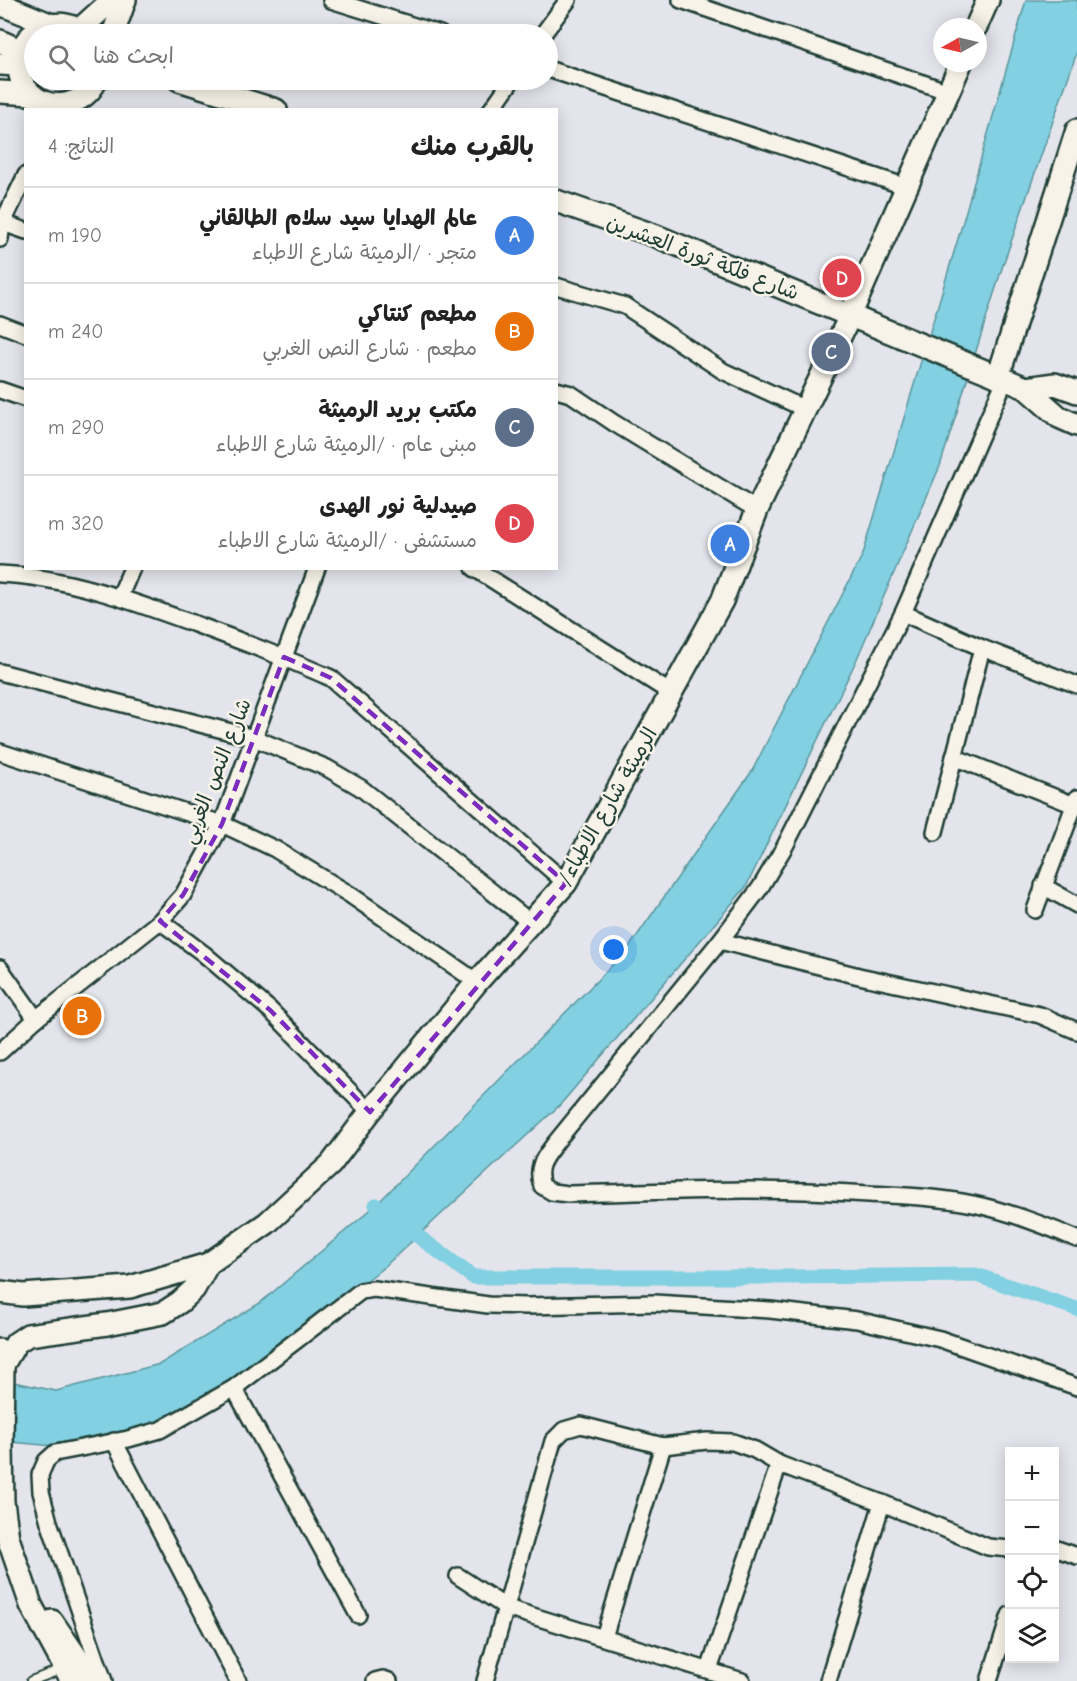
<!DOCTYPE html>
<html lang="ar">
<meta charset="utf-8">
<style>
body{margin:0;font-family:"Comic Neue","Playpen Sans Arabic",sans-serif;background:#f2f2f2;color:#222;direction:rtl}
.controls{position:absolute;right:18px;bottom:18px;display:grid;overflow:hidden;border-radius:0px;box-shadow:0 3px 15px #0003}
.controls button{width:54px;height:54px;display:grid;place-items:center;padding:0;border:0;border-bottom:2px solid #e0e0e0;background:#fff;color:#222;font:30px sans-serif}
.compass{position:absolute;left:933px;top:18px;width:54px;height:54px;border-radius:50%;background:#fff;box-shadow:0 3px 15px #0003;rotate:262deg}
.you{position:absolute;left:614px;top:950px;width:21px;height:21px;margin:-15px;border:4px solid #fff;border-radius:50%;background:#1a73e8;box-shadow:0 0 0 9px #1a73e833}
.badge{display:grid;place-items:center;width:39px;height:39px;border-radius:50%;background:#0b8043;color:#fff;font-size:20px;font-weight:700}
.pin{position:absolute;translate:-50% -50%;border:3px solid #fff;box-shadow:0 2px 6px #0006}
.list{margin:0;padding:0;list-style:none}
h2{display:flex;justify-content:space-between;align-items:center;height:78px;margin:0;padding:0 24px;font-size:26px}
h2 small{font-size:20px;font-weight:400;color:#767676}
.list li{display:grid;grid-template-columns:39px 1fr auto;gap:18px;align-items:center;box-sizing:border-box;height:96px;padding:0 24px;border-top:2px solid #e0e0e0}
.list b{display:block;font-size:22px;white-space:nowrap}
.list p{margin:0;font-size:20px;white-space:nowrap;color:#767676}
.list em{font-size:20px;font-style:normal;color:#767676}
.icon{flex:none;width:33px;height:33px;fill:none;stroke:currentColor;stroke-width:2;stroke-linecap:round;stroke-linejoin:round}
.map{position:relative;flex:none;width:1077px;height:1681px;overflow:hidden;direction:ltr}
.search{position:absolute;background:#fff;box-shadow:0 3px 15px #0003;left:24px;top:24px;width:534px;height:66px;display:flex;align-items:center;gap:15px;box-sizing:border-box;padding:0 21px;border-radius:33px;color:#767676;font-size:22px}
.panel{position:absolute;background:#fff;box-shadow:0 3px 15px #0003;left:24px;top:108px;width:534px;height:462px;border-radius:0px;direction:rtl}
.map>svg:first-child{display:block}
.water{fill:#82d0e1;stroke:#5a959c;stroke-width:1.5}
.lines{fill:none;stroke-linecap:round;stroke-linejoin:round}
.canal{stroke:#82d0e1;stroke-width:15}
.lane-casing{stroke:#1f3d34;stroke-width:12}
.street-casing{stroke:#1f3d34;stroke-width:20}
.secondary-casing{stroke:#1f3d34;stroke-width:26}
.lane{stroke:#f7f3e8;stroke-width:8}
.street{stroke:#f7f3e8;stroke-width:15}
.secondary{stroke:#f7f3e8;stroke-width:21}
.marked{fill:none;stroke:#7b2cbf;stroke-width:4.5;stroke-dasharray:12 8;stroke-linejoin:round}
.labels{text-anchor:middle;stroke-width:5;stroke-linejoin:round;paint-order:stroke}
.street-label{font-size:21px;fill:#1f3d34;stroke:#f7f3e8}
</style>
<div class="map">
<svg width="1077" height="1681" viewBox="0 0 1077 1681">
<rect width="100%" height="100%" fill="#e4e5ec"/>
<filter id="ink" filterUnits="userSpaceOnUse"><feTurbulence type="fractalNoise" baseFrequency=".0167" numOctaves="2"/><feDisplacementMap in="SourceGraphic" scale="12" xChannelSelector="R" yChannelSelector="G"/><feConvolveMatrix kernelMatrix="1 2 1 2 8 2 1 2 1" color-interpolation-filters="sRGB"/></filter>
<g filter="url(#ink)">
<polygon class="water" points="1026,0 1077,0 1077,52 1003,265 940,466 856,661 746,887 560,1105 384,1267 252,1371 154,1430 65,1447 0,1441 0,1379 56,1391 160,1364 260,1303 376,1205 627,950 752,771 863,554 960,232"/>
<g class="lines">
<polyline class="canal" points="376,1205 473,1277 789,1277 976,1275 1077,1309"/>
<g class="lane-casing">
<polyline id="lane" points="31,1681 62,1669"/>
</g>
<g class="street-casing">
<g id="street">
<polyline points="331,0 440,34"/>
<polyline points="681,0 949,92"/>
<polyline points="543,34 568,0"/>
<polyline points="548,69 907,187"/>
<polyline points="491,110 512,80"/>
<polyline points="0,222 26,231"/>
<polyline points="0,239 2,224 26,175"/>
<polyline points="556,286 625,306 723,371 805,409"/>
<polyline points="0,324 26,334"/>
<path d="M1005,380l-102,233 -118,233 -25,42 -40,53 -164,201c-11,15 -21,24 -14,44l10,6 16,2c100,-3 200,-7 301,0 35,2 70,3 104,10 35,7 71,21 104,35"/>
<polyline points="0,390 26,399"/>
<polyline points="556,390 571,394 614,423 757,510"/>
<polyline points="474,568 671,693"/>
<path d="M0,574c67,3 132,27 195,50 46,17 91,34 136,54l235,205"/>
<polyline points="120,596 132,568"/>
<polyline points="903,613 982,648 1077,685"/>
<polyline points="0,672 254,738 327,768 361,788 530,922"/>
<polyline points="0,752 222,824 275,849 349,894 477,982"/>
<polyline points="954,757 1074,805"/>
<polyline points="935,832 982,648"/>
<polyline points="1043,886 1077,905"/>
<polyline points="1035,910 1077,798"/>
<polyline points="160,921 204,954 270,1010 370,1112"/>
<polyline points="720,941 859,976 1040,1015 1077,1031"/>
<polyline points="0,968 36,1019"/>
<polyline points="0,1052 36,1019 160,921 183,895 222,824 317,568"/>
<polyline points="234,1388 358,1615"/>
<polyline points="114,1441 238,1681"/>
<polyline points="1054,1548 1077,1556"/>
<polyline points="458,1576 507,1608 742,1681"/>
<polyline points="604,1637 663,1446"/>
<polyline points="709,1670 779,1464"/>
<polyline points="104,1681 49,1522 41,1492 40,1475 46,1461 55,1453 128,1439 160,1430 234,1388 361,1291 374,1289 488,1305 527,1306 654,1303 770,1310 857,1320 940,1339 1077,1387"/>
<polyline points="375,1681 383,1679 389,1681"/>
<polyline points="485,1681 553,1441 564,1430 581,1425 663,1446 707,1441 733,1442 755,1450 779,1464 882,1503 988,1547 1010,1549"/>
<polyline points="828,1681 882,1503"/>
<polyline points="989,1681 1010,1615"/>
</g>
</g>
<g class="secondary-casing">
<g id="secondary">
<polyline points="0,4 52,25"/>
<polyline points="976,27 988,0"/>
<polyline points="79,30 112,0"/>
<path d="M85,34c-10,-8 -25,-13 -38,-7 -6,3 -12,5 -16,9 -16,15 -16,43 0,58 21,19 55,11 65,-14"/>
<polyline points="113,34 125,0"/>
<polyline points="0,41 21,51"/>
<polyline points="0,64 19,65"/>
<polyline points="179,80 276,110"/>
<polyline points="0,92 31,94"/>
<polyline points="556,201 656,236 1026,388 1059,417 1077,425"/>
<polyline points="998,377 1077,130"/>
<polyline points="1026,388 1055,384 1077,392"/>
<polyline points="0,1292 23,1295 130,1287 208,1264 267,1223 331,1164 370,1112 477,982 566,883 722,601 757,510 850,316 961,63"/>
<polyline points="0,1350 3,1365 2,1450 3,1502 8,1538 31,1605 72,1681"/>
<polyline points="3,1365 16,1343 28,1335 107,1324 163,1313 180,1302 194,1289 208,1264"/>
<polyline points="52,1621 80,1662 96,1681"/>
</g>
</g>
<use href="#lane" class="lane"/>
<use href="#street" class="street"/>
<use href="#secondary" class="secondary"/>
</g>
</g>
<path class="marked" d="M284,657l47,21 235,205 -196,229 -100,-102 -110,-89 23,-26 39,-71z"/>
<g class="labels">
<g class="street-label">
<text transform="translate(703 257) rotate(21)" y="7">شارع فلكة ثورة العشرين</text>
<text transform="translate(216 771) rotate(-68)" y="7">شارع النص الغربي</text>
<text transform="translate(607 806) rotate(-60)" y="7">/الرميثة شارع الاطباء</text>
</g>
</g>
</svg>
<div class="controls">
<button>+</button>
<button>−</button>
<button><svg class="icon" aria-label="locate" viewBox="0 0 24 24"><circle cx="12" cy="12" r="6"/><path d="M12 2v4M12 18v4M2 12h4M18 12h4"/></svg></button>
<button><svg class="icon" aria-label="layers" viewBox="0 0 24 24"><path d="M12 4l9 5-9 5-9-5zM3 14l9 5 9-5"/></svg></button>
</div>
<svg class="compass" viewBox="-18 -18 36 36"><path d="M0-13l5 13h-10z" fill="#e53935"/><path d="M0 13l5-13h-10z" fill="#767676"/></svg>
<div class="you"></div>
<div class="pin badge" style="left:730px;top:544px;background:#3f7fe0">A</div>
<div class="pin badge" style="left:82px;top:1016px;background:#e8710a">B</div>
<div class="pin badge" style="left:831px;top:352px;background:#5c6f8a">C</div>
<div class="pin badge" style="left:842px;top:278px;background:#e0444e">D</div>
<div class="search"><svg class="icon" aria-label="search" viewBox="0 0 24 24"><circle cx="10" cy="10" r="6"/><path d="M15 15l6 6"/></svg>ابحث هنا</div>
<section class="panel">
<h2>بالقرب منك<small>النتائج: 4</small></h2>
<ul class="list">
<li><span class="badge" style="background:#3f7fe0">A</span><div><b>عالم الهدايا سيد سلام الطالقاني</b><p>متجر · /الرميثة شارع الاطباء</p></div><em>190 m</em></li>
<li><span class="badge" style="background:#e8710a">B</span><div><b>مطعم كنتاكي</b><p>مطعم · شارع النص الغربي</p></div><em>240 m</em></li>
<li><span class="badge" style="background:#5c6f8a">C</span><div><b>مكتب بريد الرميثة</b><p>مبنى عام · /الرميثة شارع الاطباء</p></div><em>290 m</em></li>
<li><span class="badge" style="background:#e0444e">D</span><div><b>صيدلية نور الهدى</b><p>مستشفى · /الرميثة شارع الاطباء</p></div><em>320 m</em></li>
</ul>
</section>
</div>
